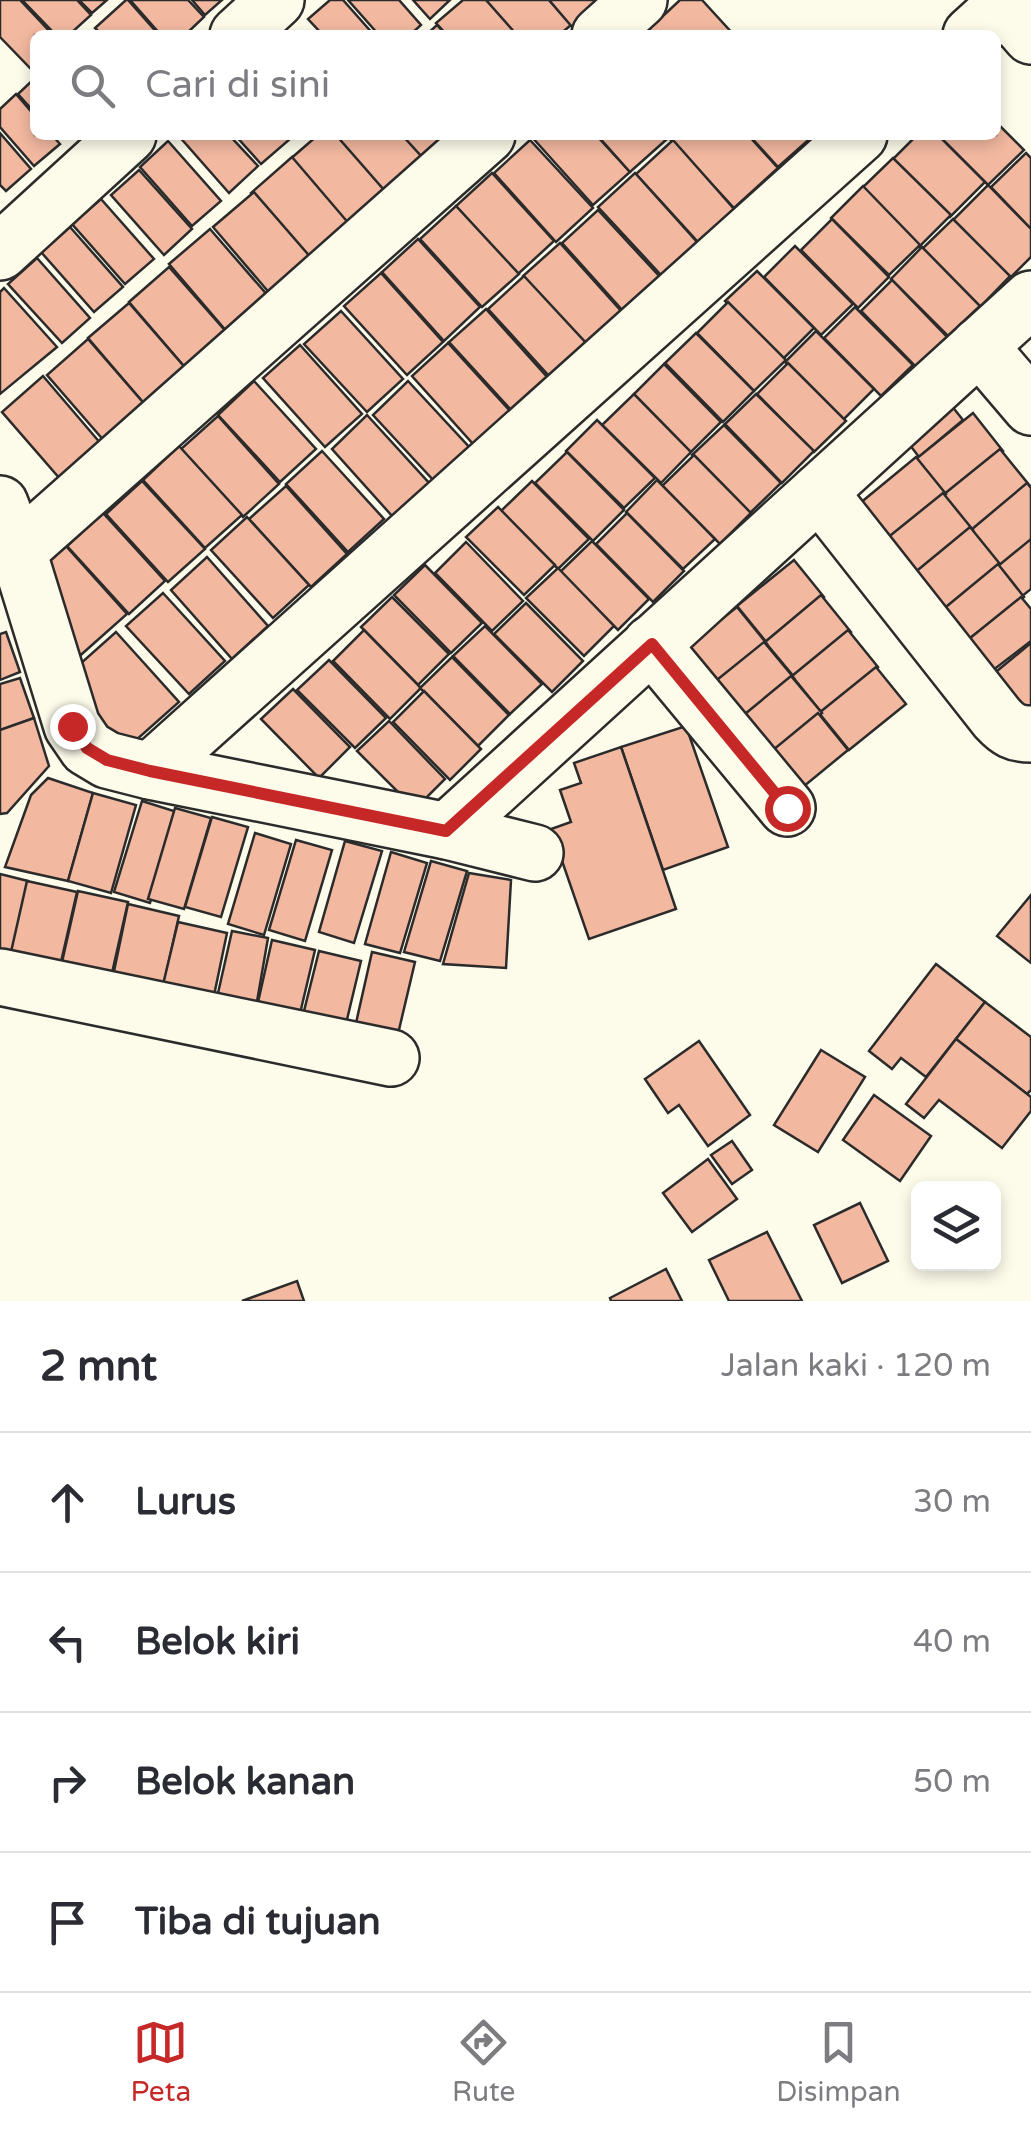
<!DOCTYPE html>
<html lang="id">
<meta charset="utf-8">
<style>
body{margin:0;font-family:"Varela Round",sans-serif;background:#f2f2f3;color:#2b2b33}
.controls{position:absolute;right:30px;bottom:30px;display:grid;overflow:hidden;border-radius:15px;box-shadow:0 5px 15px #0003}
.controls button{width:90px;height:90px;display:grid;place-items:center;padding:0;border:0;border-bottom:2px solid #e1e1e2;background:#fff;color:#2b2b33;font:50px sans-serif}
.stop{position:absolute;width:30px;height:30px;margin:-22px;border:8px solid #c62828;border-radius:50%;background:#fff}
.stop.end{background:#c62828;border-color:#fff;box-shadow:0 2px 10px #0008}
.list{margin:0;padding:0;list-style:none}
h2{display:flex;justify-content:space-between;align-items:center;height:130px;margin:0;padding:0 40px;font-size:42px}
h2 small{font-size:32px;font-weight:400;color:#7c7c81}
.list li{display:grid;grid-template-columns:65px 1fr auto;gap:30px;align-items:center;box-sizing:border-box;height:140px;padding:0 40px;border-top:2px solid #e1e1e2}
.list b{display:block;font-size:38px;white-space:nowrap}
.list em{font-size:32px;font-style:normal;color:#7c7c81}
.icon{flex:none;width:55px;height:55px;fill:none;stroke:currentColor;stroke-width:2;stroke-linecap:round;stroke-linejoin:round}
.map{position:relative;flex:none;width:1031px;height:1301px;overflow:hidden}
.search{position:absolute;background:#fff;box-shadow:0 5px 15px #0003;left:30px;right:30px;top:30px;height:110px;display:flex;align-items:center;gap:25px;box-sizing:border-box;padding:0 35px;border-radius:15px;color:#7c7c81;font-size:38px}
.sheet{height:690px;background:#fff}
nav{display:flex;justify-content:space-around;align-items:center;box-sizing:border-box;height:140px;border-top:2px solid #e1e1e2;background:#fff;font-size:28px;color:#7c7c81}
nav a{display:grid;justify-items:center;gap:5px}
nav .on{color:#c62828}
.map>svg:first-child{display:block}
.building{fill:#f2b8a0;stroke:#2b2b2b;stroke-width:2.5}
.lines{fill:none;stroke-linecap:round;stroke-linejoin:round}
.minor-casing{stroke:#2b2b2b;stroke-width:60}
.minor{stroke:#fdfbea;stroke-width:55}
.route{stroke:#c62828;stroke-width:12}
</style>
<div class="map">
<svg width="1031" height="1301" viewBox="0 0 1031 1301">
<rect width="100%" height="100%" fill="#fdfbea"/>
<g class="building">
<polygon points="0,0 20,0 53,35 35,35 35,63 30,68 0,37"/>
<polygon points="22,0 77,0 91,15 69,35 56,35"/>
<polygon points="79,0 107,0 92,13"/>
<polygon points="126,0 128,0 159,35 102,35 95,28"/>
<polygon points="130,0 188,0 204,17 185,35 161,35"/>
<polygon points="192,0 222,0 205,15"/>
<polygon points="330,0 343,0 374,35 323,35 308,19"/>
<polygon points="348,0 399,0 421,25 410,35 379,35"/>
<polygon points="413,0 450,0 430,19"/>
<polygon points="463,0 488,0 518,35 447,35 436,23"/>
<polygon points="486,0 549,0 571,25 559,35 517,35"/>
<polygon points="549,0 603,0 573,28"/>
<polygon points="680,0 702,0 734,35 654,35 649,29"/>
<polygon points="437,25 446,35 426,35"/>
<polygon points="35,78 35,113 18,94"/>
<polygon points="16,94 35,116 35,135 52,135 60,144 34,166 0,127 0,109"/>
<polygon points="996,122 1024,150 988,185 938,135 996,135"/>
<polygon points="0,133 31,169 6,191 0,185"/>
<polygon points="178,135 229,135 258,166 229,193"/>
<polygon points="235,135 286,135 290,139 261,164"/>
<polygon points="318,135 337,135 388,194 347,230 288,161"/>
<polygon points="336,135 408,135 426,156 385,191"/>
<polygon points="402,135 450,135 423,158"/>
<polygon points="533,135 596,135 630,172 593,205 531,136"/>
<polygon points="597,135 664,135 667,139 630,172"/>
<polygon points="677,135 748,135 778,168 734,208 671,140"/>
<polygon points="749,135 814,135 778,167"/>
<polygon points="917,135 938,135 985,182 950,217 893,159"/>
<polygon points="530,140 593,208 556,242 494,173"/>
<polygon points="673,140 734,209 698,242 636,174"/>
<polygon points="168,141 221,201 192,226 140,167"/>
<polygon points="1026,153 1031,158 1031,229 991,187"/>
<polygon points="292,157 351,226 311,261 251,193"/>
<polygon points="893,158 951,215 919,247 862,188"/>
<polygon points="139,170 192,229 164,255 111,195"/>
<polygon points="492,173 554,241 518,274 456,206"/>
<polygon points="635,173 697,242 661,275 598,207"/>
<polygon points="988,185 1031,229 1031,257 1010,278 953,220"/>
<polygon points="863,186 920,245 889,275 831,218"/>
<polygon points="254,192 313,260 272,296 213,227"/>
<polygon points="101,199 154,259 125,284 72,224"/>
<polygon points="456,206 519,274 482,307 420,239"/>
<polygon points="598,210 661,278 624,312 562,243"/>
<polygon points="832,219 889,277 858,308 801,250"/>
<polygon points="953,219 1010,276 979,308 922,249"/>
<polygon points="70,227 123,287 94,312 41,252"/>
<polygon points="210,229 269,297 228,333 169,264"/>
<polygon points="418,239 480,307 444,341 382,272"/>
<polygon points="560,243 622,312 586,345 523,276"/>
<polygon points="795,246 853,304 821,335 764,277"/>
<polygon points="922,247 980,306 948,336 891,279"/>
<polygon points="37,258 90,318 62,343 8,284"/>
<polygon points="169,267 229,335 188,371 129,302"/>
<polygon points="757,271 814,328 783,359 725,301"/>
<polygon points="381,273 443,342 407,375 344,306"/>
<polygon points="524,276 587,344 550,377 488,309"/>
<polygon points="892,280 948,338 918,369 861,311"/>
<polygon points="4,288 57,347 0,394 0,292"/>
<polygon points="728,302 786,360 754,391 697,333"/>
<polygon points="129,303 188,371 147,407 88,338"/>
<polygon points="855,307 913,365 881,396 824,338"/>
<polygon points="486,309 548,378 512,411 449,342"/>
<polygon points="341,311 403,379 367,412 304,344"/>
<polygon points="816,331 874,389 843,420 785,362"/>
<polygon points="696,333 754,391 723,422 665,363"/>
<polygon points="88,339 147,407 106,443 47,375"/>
<polygon points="448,343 511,412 474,445 412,376"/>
<polygon points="300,345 362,414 325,447 263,378"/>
<polygon points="788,363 846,421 814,452 757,394"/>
<polygon points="664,364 721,422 690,453 633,395"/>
<polygon points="43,376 102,445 61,480 2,412"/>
<polygon points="254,381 316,449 280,482 218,415"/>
<polygon points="408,381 471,449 435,482 373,415"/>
<polygon points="634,394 691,452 661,483 602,425"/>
<polygon points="756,394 814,451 782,483 725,424"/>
<polygon points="947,400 963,420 919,457 903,436"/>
<polygon points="973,413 1003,451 946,497 916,459"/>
<polygon points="367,415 430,484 393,517 332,449"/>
<polygon points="218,416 279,484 243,517 181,449"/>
<polygon points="597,420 655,478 624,508 566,451"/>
<polygon points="724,425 781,483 750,513 692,455"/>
<polygon points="179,446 242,515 205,548 143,480"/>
<polygon points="1000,449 1030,486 973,532 943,495"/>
<polygon points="322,451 384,519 348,552 286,484"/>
<polygon points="567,452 624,510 593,541 535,483"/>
<polygon points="694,455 751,513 720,544 662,486"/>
<polygon points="916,457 946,494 889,541 859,504"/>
<polygon points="657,480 715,539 683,569 626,512"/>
<polygon points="142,481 205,549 168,582 106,514"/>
<polygon points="532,481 589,539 558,569 501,511"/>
<polygon points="1027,483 1031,488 1031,542 1001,567 971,530"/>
<polygon points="286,486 347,554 311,587 249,519"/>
<polygon points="943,493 973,530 916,577 886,539"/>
<polygon points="498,507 555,565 524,595 466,537"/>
<polygon points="103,513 165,581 129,614 67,546"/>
<polygon points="627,513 684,571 653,602 596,544"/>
<polygon points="247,517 309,585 273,618 211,550"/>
<polygon points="970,527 1000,564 943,611 913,574"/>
<polygon points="1031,539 1031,589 1021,597 998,566"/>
<polygon points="592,541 649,599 618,630 560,572"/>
<polygon points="466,542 523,601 492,631 435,573"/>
<polygon points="65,545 127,614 74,661 39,567"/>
<polygon points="207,557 268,626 232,659 171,590"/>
<polygon points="794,560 824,597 767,643 737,606"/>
<polygon points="998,564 1024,597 965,642 941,611"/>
<polygon points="425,565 482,623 451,653 394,595"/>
<polygon points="558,568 614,626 584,656 526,598"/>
<polygon points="163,593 225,661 189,694 126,626"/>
<polygon points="821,595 851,632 795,678 765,642"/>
<polygon points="392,597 449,654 418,685 361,627"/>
<polygon points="1021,597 1031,609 1031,641 988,674 964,643"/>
<polygon points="526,603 583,661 552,692 494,634"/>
<polygon points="737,607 767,644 710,689 680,652"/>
<polygon points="485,626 542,684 510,714 453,656"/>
<polygon points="364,630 421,688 390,719 333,661"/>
<polygon points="848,630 878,667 822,713 792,676"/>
<polygon points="6,632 20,672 0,680 0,634"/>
<polygon points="116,632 179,702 126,749 62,680"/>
<polygon points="764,642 794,678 737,725 707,688"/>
<polygon points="1031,643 1031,705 1021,713 991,676"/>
<polygon points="452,657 509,715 478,746 420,688"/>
<polygon points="329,660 386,718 355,748 297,690"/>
<polygon points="876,667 906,704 849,750 819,713"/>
<polygon points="791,676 822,713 765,760 734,723"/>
<polygon points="20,678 34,718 0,730 0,684"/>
<polygon points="293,689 350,747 319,778 261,719"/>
<polygon points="424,691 481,749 450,780 393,722"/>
<polygon points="818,713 848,750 792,796 762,759"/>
<polygon points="34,718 49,766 7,813 0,814 0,730"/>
<polygon points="389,721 445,779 415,809 357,751"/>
<polygon points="686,726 728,847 663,870 621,747"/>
<polygon points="621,747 676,909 589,939 551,829 571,822 560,790 581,783 574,763"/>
<polygon points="48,778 93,793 68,881 5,867 31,795"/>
<polygon points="93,793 136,805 111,893 68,881"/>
<polygon points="142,801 177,812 150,903 114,892"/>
<polygon points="175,808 211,818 184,909 148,899"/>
<polygon points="212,817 248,827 221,917 185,907"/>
<polygon points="255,833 291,844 264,935 228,924"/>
<polygon points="296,840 332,850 305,941 269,930"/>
<polygon points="345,841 382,851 354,943 319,932"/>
<polygon points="391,852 427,863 400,953 365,944"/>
<polygon points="431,861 467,871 440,961 404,952"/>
<polygon points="469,873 511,880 506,968 443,964"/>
<polygon points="0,874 28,881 12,952 0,949"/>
<polygon points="27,881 77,892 61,962 11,952"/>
<polygon points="78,891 128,902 112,973 62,962"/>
<polygon points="1031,895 1031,963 997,936"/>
<polygon points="128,904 179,916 163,987 113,976"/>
<polygon points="178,922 227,933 212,1005 161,993"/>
<polygon points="232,931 268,938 255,1013 216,1002"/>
<polygon points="272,940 315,950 298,1022 256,1011"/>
<polygon points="319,951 361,961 344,1032 301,1023"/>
<polygon points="372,952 415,962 398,1034 356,1023"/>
<polygon points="936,964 985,1002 926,1077 901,1058 892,1069 869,1051"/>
<polygon points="985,1002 1031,1037 1031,1090 1027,1094 956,1039"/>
<polygon points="956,1039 1031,1097 1031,1111 1002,1148 939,1100 924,1118 906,1104"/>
<polygon points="699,1041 750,1115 708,1146 679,1105 668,1113 645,1079"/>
<polygon points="821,1050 865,1077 818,1152 774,1125"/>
<polygon points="874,1095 931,1136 900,1181 843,1140"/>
<polygon points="732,1141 752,1170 732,1184 711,1155"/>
<polygon points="708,1159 737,1199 692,1232 663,1193"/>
<polygon points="860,1203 888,1261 842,1283 814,1225"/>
<polygon points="767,1232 802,1301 729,1301 709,1260"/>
<polygon points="666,1269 682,1301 611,1301 610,1298"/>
<polygon points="297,1281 304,1301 242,1301"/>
</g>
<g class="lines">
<g class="minor-casing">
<g id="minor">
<polyline points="1000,0 1031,36"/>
<polyline points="238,35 276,0"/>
<polyline points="600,35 639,0"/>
<polyline points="971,35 1004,5"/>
<polyline points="0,252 128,135"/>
<polyline points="979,346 1031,407"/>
<path d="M819,492l178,226c11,12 18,16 34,16"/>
<polyline points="0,504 18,551 72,726 87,748 107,760 150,771 447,831 535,853"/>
<polyline points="18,551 487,135"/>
<polyline points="651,644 787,808"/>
<polyline points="150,771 859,135"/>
<polyline points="447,831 1031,299"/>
<polyline points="0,977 391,1058"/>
</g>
</g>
<use href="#minor" class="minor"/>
</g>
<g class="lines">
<polyline class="route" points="72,726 87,748 107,760 150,771 446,831 652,644 787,808"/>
</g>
</svg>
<div class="controls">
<button><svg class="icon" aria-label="layers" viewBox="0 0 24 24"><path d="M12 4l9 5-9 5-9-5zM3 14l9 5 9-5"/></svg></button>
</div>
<div class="stop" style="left:787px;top:808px"></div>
<div class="stop end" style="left:72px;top:726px"></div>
<div class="search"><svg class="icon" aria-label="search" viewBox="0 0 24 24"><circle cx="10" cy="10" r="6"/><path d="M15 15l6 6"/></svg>Cari di sini</div>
</div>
<section class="sheet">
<h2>2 mnt<small>Jalan kaki · 120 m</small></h2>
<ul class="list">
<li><svg class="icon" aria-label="ahead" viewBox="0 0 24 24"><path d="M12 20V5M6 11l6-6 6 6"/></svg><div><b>Lurus</b></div><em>30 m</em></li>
<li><svg class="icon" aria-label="left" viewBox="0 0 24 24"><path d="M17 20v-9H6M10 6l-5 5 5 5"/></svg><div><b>Belok kiri</b></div><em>40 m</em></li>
<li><svg class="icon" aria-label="right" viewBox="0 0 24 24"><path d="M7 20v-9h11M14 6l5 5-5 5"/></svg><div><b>Belok kanan</b></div><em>50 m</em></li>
<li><svg class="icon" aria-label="arrive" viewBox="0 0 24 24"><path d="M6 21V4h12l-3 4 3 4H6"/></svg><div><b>Tiba di tujuan</b></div></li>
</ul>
</section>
<nav>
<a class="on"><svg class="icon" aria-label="map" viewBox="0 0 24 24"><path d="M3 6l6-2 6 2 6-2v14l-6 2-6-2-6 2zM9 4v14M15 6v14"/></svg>Peta</a>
<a><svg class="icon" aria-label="directions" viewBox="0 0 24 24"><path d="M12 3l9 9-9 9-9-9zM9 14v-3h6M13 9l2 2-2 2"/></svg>Rute</a>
<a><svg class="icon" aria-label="saved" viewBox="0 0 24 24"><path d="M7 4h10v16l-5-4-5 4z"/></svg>Disimpan</a>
</nav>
